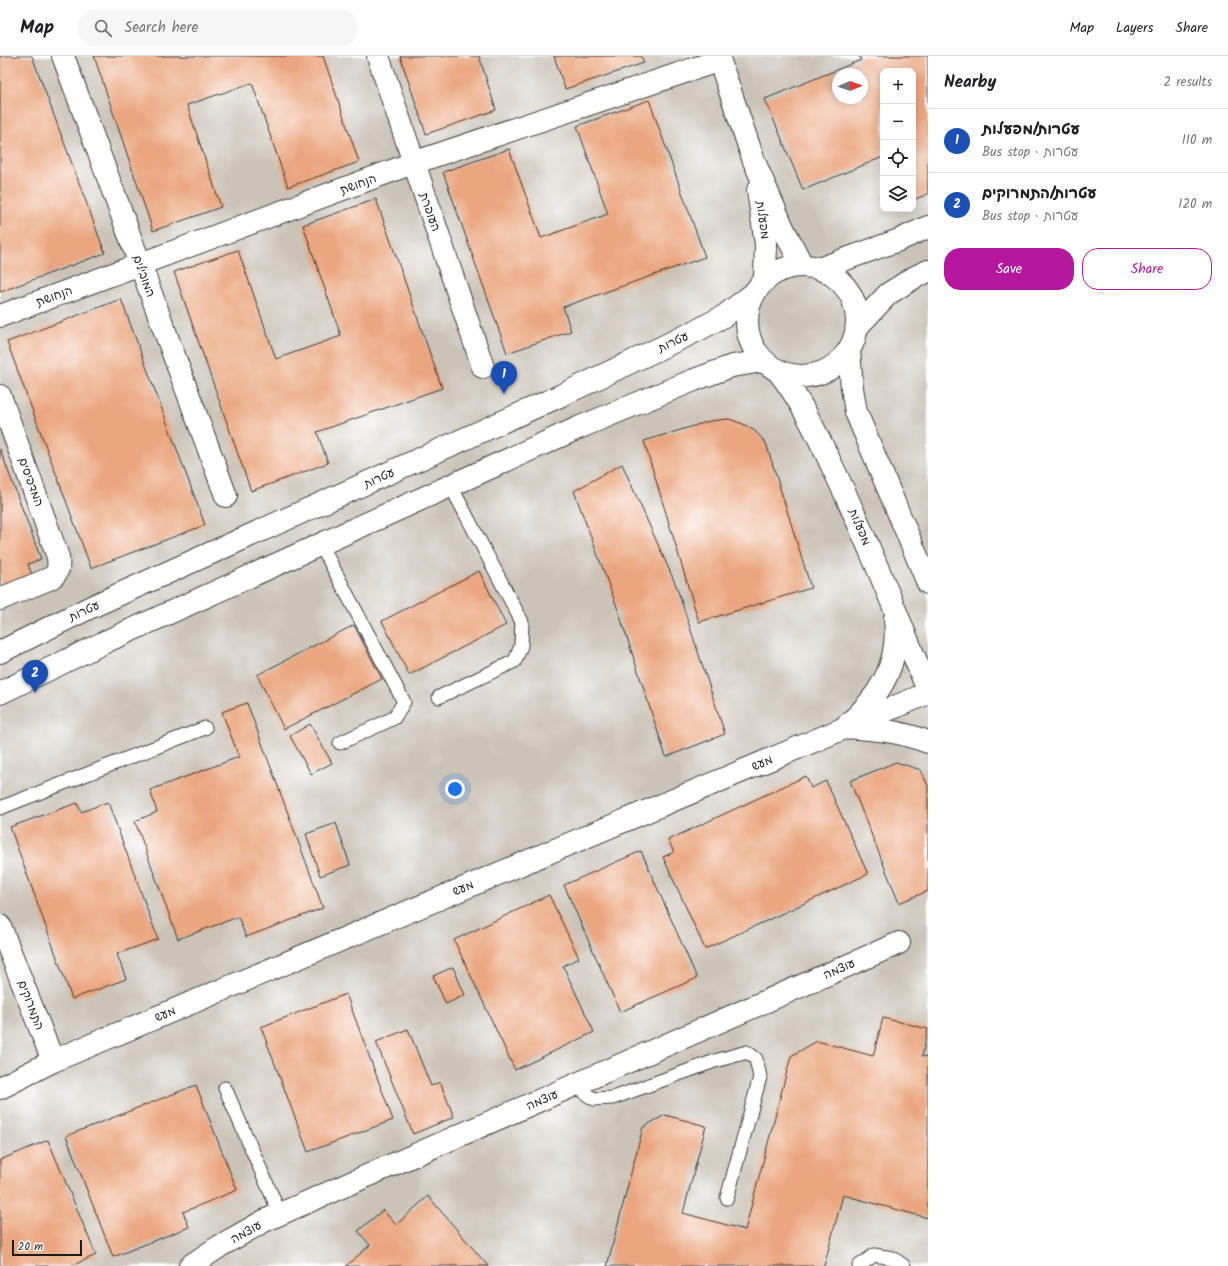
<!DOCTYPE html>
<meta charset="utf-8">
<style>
body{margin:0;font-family:Kalam,"Playpen Sans Hebrew",sans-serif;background:#f6f6f6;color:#202124}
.controls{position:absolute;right:12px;top:12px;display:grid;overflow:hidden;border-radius:8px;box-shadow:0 2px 10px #0003}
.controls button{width:36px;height:36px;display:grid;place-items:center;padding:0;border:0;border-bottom:1px solid #e0e0e0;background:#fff;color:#202124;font:20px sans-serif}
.compass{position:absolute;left:832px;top:12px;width:36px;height:36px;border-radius:50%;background:#fff;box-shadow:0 2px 10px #0003;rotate:88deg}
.scale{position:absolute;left:12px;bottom:10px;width:70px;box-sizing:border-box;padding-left:4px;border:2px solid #1c1c1c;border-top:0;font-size:11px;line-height:14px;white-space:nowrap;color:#1c1c1c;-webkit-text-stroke:3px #fff;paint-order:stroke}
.you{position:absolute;left:455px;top:733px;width:14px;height:14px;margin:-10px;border:3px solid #fff;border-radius:50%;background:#1a73e8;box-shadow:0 0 0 6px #1a73e833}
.badge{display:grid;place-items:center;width:26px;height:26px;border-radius:50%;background:#b5179e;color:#fff;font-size:13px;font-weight:700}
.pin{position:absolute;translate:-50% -33px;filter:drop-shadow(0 1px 2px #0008)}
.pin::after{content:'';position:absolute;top:21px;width:14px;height:12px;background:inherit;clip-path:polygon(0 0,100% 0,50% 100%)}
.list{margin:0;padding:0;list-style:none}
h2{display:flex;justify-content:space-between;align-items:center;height:52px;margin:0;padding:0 16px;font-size:17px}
h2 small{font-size:13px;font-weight:400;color:#757577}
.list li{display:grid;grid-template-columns:26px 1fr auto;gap:12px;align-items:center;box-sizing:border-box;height:64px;padding:0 16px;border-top:1px solid #e0e0e0}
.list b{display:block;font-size:15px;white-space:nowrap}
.list p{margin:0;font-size:13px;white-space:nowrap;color:#757577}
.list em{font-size:13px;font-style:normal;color:#757577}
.actions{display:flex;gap:8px;padding:12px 16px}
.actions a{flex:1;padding:9px 0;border:1px solid #b5179e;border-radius:16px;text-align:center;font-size:14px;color:#b5179e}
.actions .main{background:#b5179e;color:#fff}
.icon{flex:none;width:22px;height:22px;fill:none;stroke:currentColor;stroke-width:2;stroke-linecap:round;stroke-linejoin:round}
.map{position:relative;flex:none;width:928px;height:1210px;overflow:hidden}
header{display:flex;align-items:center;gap:24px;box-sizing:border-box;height:56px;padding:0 20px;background:#fff;border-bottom:1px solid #e0e0e0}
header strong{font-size:19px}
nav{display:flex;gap:22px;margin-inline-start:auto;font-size:14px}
.search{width:280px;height:36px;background:#f6f6f6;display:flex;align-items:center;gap:10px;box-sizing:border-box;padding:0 14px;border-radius:16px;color:#757577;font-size:15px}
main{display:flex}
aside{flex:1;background:#fff}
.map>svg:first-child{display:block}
.industrial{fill:#cac3b8;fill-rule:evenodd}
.building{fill:#eba67f;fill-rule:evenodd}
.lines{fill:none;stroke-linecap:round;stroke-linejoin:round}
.service-casing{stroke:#3c3b38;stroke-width:15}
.minor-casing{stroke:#3c3b38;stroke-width:24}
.tertiary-casing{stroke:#3c3b38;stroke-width:24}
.service{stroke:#fff;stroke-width:13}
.minor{stroke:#fff;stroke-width:22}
.tertiary{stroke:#fff;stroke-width:22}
.labels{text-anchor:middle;stroke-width:3;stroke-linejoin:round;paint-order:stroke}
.street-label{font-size:12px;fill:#1c1c1c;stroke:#fff}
</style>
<header>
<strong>Map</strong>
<div class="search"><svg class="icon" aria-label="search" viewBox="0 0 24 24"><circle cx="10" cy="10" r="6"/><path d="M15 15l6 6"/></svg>Search here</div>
<nav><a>Map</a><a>Layers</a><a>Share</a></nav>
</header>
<main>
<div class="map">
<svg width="928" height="1210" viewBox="0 0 928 1210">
<rect width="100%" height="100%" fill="#fff"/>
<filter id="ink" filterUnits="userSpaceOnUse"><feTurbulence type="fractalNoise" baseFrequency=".025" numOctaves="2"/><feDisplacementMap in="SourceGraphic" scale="8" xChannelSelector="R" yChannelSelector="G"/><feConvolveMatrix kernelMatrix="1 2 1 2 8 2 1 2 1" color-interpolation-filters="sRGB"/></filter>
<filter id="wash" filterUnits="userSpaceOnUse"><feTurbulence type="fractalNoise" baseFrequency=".012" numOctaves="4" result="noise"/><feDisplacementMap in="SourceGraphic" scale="16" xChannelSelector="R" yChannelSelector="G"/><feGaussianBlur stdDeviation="0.9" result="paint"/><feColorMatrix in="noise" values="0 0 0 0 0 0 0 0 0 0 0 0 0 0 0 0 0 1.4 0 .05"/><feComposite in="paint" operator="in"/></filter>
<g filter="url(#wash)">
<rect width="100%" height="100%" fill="#f3edd9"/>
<path class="industrial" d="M0,0h928v1210h-928zM883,15h30v138h-30zM838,18h24v24h-24z"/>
<g id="blocks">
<g class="building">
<polygon points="0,0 32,0 105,197 0,236"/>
<polygon points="94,0 323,0 359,106 288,131 252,27 187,49 221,151 153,175"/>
<polygon points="400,0 479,0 496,54 426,78"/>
<polygon points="554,0 641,0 644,7 565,33"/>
<path d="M859,0h69v138l-15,6v-129h-30v86l-80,33 -38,-91 96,-39zM838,18h24v24h-24z"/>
<polygon points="649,44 705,201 563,251 571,275 507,297 443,116 509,93 541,182 608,158 577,70"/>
<polygon points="376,143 442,332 317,376 328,407 251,435 174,216 238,194 276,303 341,280 303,169"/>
<polygon points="121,243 205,469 91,512 7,286"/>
<polygon points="729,363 743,368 755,375 766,387 811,532 699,566 644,385 710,365"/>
<polygon points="0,393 41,503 28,508 32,519 0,531"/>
<polygon points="622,408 676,529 725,678 666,701 617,551 574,435"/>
<polygon points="479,515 506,569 409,619 382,565"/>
<polygon points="354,569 382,623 284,673 257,619"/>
<polygon points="247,647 323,852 246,881 238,861 178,883 135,765 157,756 150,734 239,701 222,656"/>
<polygon points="310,668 332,707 311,718 290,680"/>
<polygon points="896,706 921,714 928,730 928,835 899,847 850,725"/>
<polygon points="806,720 811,732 826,725 868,818 705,893 663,801 674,796 668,784"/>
<polygon points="108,746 158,883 117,898 126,923 72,943 10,771 77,747 81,756"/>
<polygon points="336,767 350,809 320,820 306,778"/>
<polygon points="641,795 697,922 620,956 564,829"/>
<polygon points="549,839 579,902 563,910 594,976 515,1014 454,884"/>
<polygon points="453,911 465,939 446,948 433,920"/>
<polygon points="346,938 393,1064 308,1096 261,971"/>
<polygon points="883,962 928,973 922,1000 928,1001 928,1162 843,1139 824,1210 607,1210 643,1071 665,1059 706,1070 683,1157 745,1174 791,1000 817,985 873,1000"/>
<polygon points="408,973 431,1030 440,1026 454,1061 413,1078 376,986"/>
<polygon points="196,1029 237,1134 183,1156 189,1171 113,1201 66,1080"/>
<polygon points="48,1084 96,1199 71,1210 0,1210 0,1104"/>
<polygon points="428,1140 488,1210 346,1210 370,1189 358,1175 383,1154 396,1169"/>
</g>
</g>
</g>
<g filter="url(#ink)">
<use href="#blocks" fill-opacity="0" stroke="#3c3b38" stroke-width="1"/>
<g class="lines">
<g class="service-casing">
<g id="service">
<polyline points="321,489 404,646 394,662 340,687"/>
<polyline points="439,641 515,605 521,590 522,566 451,430"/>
<polyline points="0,752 205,672"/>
<polyline points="579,1027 586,1038 594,1043 613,1042 715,1005 747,996 756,1003 760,1021 727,1142"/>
<polyline points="225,1032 280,1158"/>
<polyline points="859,1210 874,1199 893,1202 904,1210"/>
</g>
</g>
<g class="minor-casing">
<g id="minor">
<polyline points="63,0 226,440"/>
<polyline points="378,0 483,311"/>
<polyline points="718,0 754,105 783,172 802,209"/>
<polyline points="758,134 766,188 765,223"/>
<polyline points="0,260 413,107 720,4"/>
<path d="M0,340l58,161c1,10 1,15 -7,21l-51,21"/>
<polyline points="0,870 53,1005"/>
<polyline points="0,1032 53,1005 928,637"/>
<polyline points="190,1210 220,1190 264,1165 899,887"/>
</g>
</g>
<g class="tertiary-casing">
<g id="tertiary">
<circle cx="802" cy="265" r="55"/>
<polyline points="821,212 899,184 928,171"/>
<polyline points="857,271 888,238 915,221 928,215"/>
<polyline points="849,294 852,332 856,356 928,527"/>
<path d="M778,315c23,29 39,63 55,97 35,72 64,148 95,222"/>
<polyline points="0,596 91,551 562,339 698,274 724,260 753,238"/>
<polyline points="0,637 107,585 578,372 694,324 732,310 763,305"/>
<path d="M845,671c34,-29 55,-62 50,-108"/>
<path d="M845,671c31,2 54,4 83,15"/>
</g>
</g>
<use href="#service" class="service"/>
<use href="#minor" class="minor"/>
<use href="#tertiary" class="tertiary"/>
</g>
</g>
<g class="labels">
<g class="street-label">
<text transform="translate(358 128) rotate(-20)" y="4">הנחושת</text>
<text transform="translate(430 156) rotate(71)" y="4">העופרת</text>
<text transform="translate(763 164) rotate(82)" y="4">מפעלות</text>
<text transform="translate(144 220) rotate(70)" y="4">המובילים</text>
<text transform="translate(54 240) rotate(-20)" y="4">הנחושת</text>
<text transform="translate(673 286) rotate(-25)" y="4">עטרות</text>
<text transform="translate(379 422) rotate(-24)" y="4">עטרות</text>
<text transform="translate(31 426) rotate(70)" y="4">המדפיסים</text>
<text transform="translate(860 471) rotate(67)" y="4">מפעלות</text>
<text transform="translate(84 555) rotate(-25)" y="4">עטרות</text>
<text transform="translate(762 707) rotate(-23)" y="4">מעש</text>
<text transform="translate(463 832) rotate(-23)" y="4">מעש</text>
<text transform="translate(839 913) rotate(-24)" y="4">עוצמה</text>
<text transform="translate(31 949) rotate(69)" y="4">התמרוקים</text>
<text transform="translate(165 958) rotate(-23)" y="4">מעש</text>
<text transform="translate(542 1044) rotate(-24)" y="4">עוצמה</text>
<text transform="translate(246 1176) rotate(-29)" y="4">עוצמה</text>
</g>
</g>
</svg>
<div class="controls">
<button>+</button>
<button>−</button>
<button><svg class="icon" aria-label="locate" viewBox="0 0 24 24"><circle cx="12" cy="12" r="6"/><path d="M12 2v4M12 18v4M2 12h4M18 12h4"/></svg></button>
<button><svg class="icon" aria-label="layers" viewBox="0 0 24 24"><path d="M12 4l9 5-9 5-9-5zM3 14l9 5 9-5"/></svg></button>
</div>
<svg class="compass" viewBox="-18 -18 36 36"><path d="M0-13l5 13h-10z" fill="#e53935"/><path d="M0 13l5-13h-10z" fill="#757577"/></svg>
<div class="scale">20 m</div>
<div class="you"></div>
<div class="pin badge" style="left:504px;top:338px;background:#1a4fb4">1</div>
<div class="pin badge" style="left:35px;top:637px;background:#1a4fb4">2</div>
</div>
<aside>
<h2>Nearby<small>2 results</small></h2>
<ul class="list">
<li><span class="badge" style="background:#1a4fb4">1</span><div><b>עטרות/מפעלות</b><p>Bus stop · עטרות</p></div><em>110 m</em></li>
<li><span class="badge" style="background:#1a4fb4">2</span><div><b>עטרות/התמרוקים</b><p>Bus stop · עטרות</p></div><em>120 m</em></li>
</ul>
<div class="actions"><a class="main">Save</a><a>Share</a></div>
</aside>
</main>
